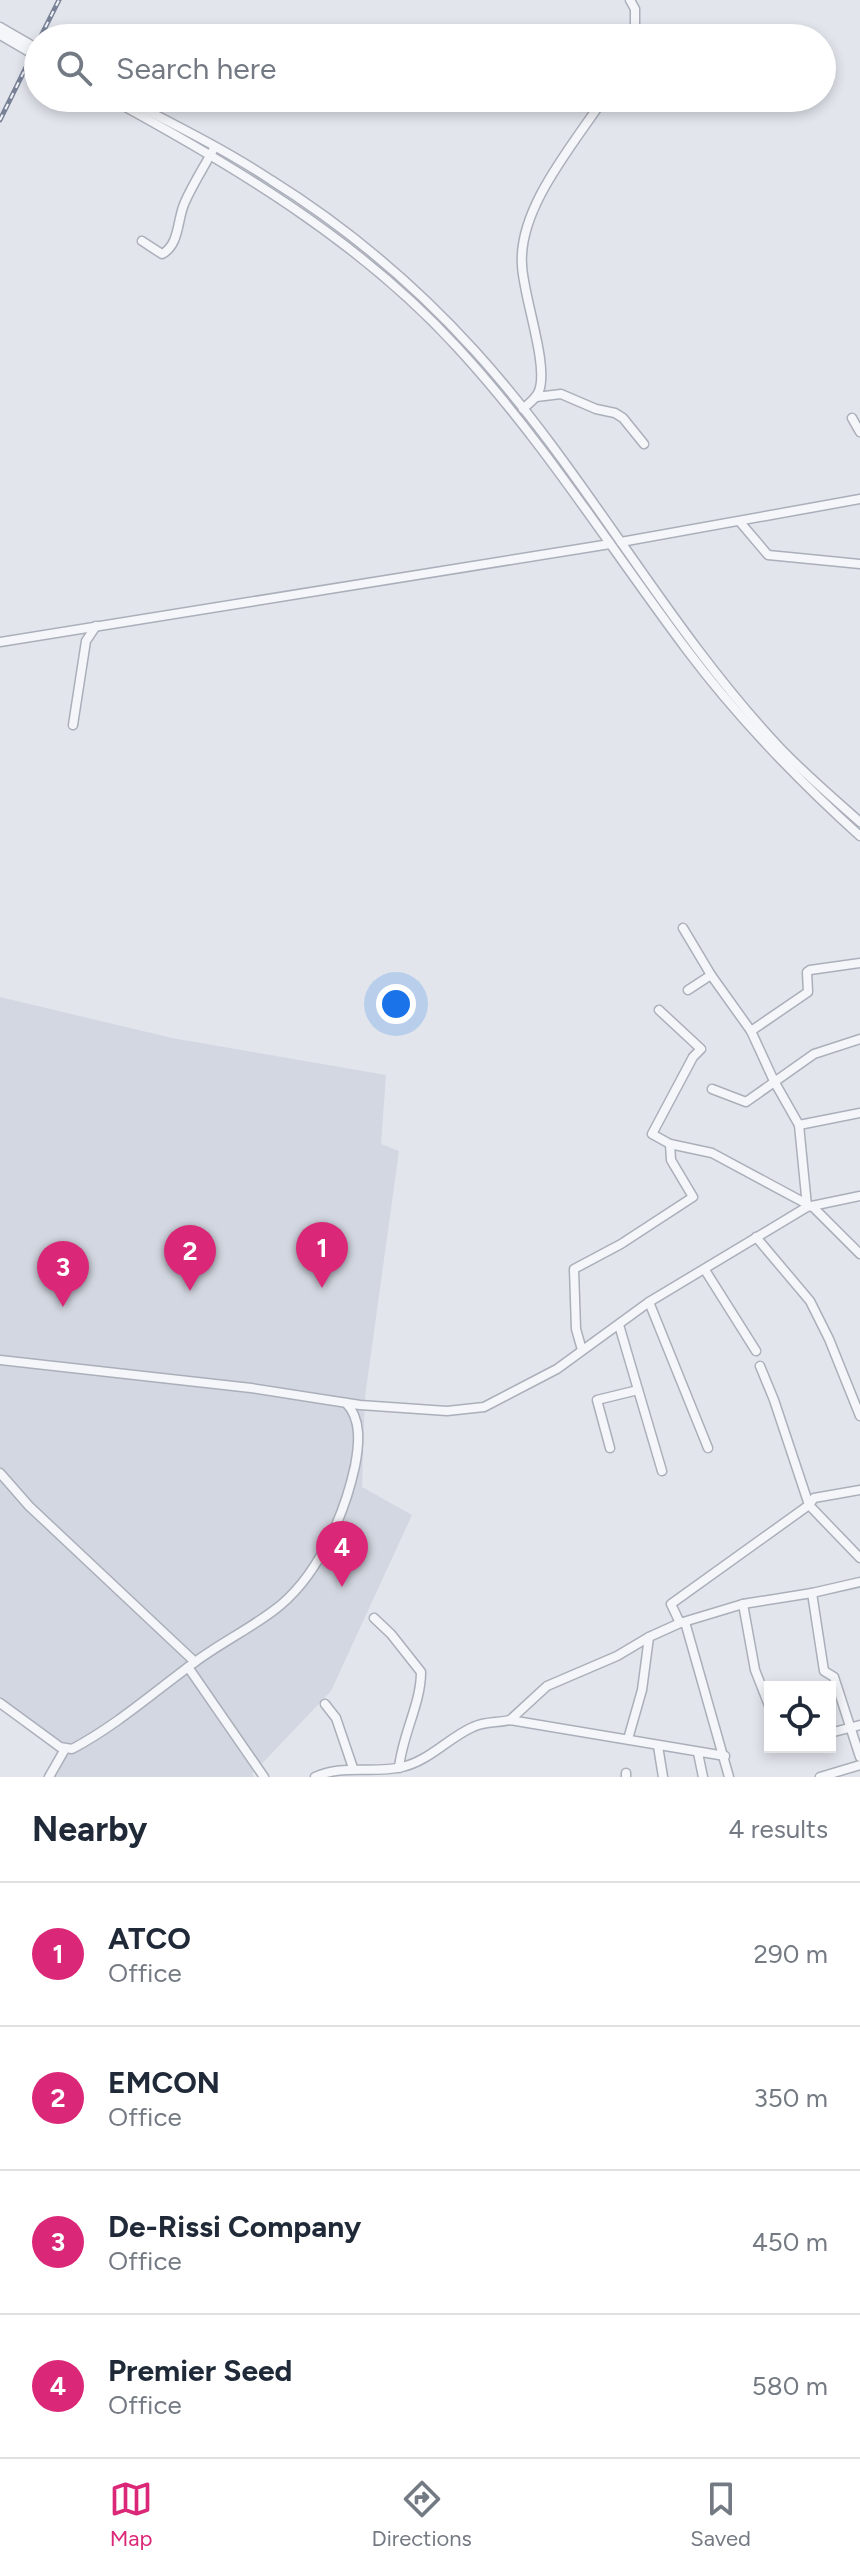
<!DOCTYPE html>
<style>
body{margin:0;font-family:Figtree,sans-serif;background:#f6f6f7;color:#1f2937}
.controls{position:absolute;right:24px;bottom:24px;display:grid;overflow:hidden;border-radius:0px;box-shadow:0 4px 12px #0003}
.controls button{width:72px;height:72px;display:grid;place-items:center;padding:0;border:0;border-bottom:2px solid #e0e1e3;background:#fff;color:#1f2937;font:40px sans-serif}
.you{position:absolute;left:396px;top:1004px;width:28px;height:28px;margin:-20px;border:6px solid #fff;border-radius:50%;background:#1a73e8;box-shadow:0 0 0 12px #1a73e833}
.badge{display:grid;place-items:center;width:52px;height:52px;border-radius:50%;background:#db2777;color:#fff;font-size:26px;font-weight:700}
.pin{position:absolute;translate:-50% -66px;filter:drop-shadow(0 2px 4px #0008)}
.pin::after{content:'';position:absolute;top:42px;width:28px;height:24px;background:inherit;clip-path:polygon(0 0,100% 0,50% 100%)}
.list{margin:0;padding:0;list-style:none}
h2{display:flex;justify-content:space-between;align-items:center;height:104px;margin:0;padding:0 32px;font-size:34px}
h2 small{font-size:26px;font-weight:400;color:#747a83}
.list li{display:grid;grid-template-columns:52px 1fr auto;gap:24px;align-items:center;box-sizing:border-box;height:144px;padding:0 32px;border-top:2px solid #e0e1e3}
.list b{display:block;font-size:30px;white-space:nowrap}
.list p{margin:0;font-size:26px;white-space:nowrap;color:#747a83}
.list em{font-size:26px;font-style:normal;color:#747a83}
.icon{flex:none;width:44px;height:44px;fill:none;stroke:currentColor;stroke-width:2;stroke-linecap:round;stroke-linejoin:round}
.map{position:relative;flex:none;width:860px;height:1777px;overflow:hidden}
.search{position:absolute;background:#fff;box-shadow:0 4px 12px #0003;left:24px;right:24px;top:24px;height:88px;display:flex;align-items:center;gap:20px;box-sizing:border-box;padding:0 28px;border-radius:44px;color:#747a83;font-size:30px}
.sheet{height:680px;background:#fff}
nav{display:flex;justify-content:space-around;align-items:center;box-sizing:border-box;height:112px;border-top:2px solid #e0e1e3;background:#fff;font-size:22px;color:#747a83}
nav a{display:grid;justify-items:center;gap:4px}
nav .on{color:#db2777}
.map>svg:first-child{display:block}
.built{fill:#d3d7e1}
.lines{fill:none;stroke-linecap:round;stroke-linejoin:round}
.minor-casing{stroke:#aaafba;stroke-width:11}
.minor{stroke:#f5f6f9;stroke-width:8}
.rail-casing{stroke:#798297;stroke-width:5}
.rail{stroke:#f2f4f9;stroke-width:2;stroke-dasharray:6;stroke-linecap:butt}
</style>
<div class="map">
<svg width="860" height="1777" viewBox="0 0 860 1777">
<rect width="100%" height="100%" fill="#e2e5ec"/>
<polygon class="built" points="0,997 172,1038 386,1075 381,1144 399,1151 365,1397 362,1487 412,1515 331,1691 252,1774 254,1777 53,1777 70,1750 0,1699"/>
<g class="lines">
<g class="minor-casing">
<g id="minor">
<polyline points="630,0 635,9 635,38"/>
<polyline points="0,27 38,49"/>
<polyline points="0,35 38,57"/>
<path d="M109,98c125,68 250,142 348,249 86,93 154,202 230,303 51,68 110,129 173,186"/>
<path d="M123,98c50,26 101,51 148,82 75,47 144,105 203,170 113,124 191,276 306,398 25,26 53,50 80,74"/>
<path d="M142,241l20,13c18,-9 15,-36 23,-52 8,-18 19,-35 28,-52"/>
<polyline points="536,397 561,394 596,409 615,413 623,418 644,444"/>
<path d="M523,409c6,-6 13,-10 16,-18 10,-26 -16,-95 -17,-126 -4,-57 52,-121 82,-167"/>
<polyline points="852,418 860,432"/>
<path d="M740,522l28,33c31,3 63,6 92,9"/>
<polyline points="621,542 860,499"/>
<polyline points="0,642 610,544"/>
<polyline points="73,725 86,641 96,626"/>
<polyline points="683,928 711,975 751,1031 774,1081 799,1125 807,1206"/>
<polyline points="688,990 711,975"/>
<polyline points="659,1010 701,1049 693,1057 652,1134 670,1144 712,1153 805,1203"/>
<polyline points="751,1031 808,992 807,972 810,970 860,963"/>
<polyline points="712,1089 746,1102 814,1054 860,1039"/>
<polyline points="799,1125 860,1113"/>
<polyline points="812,1206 860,1254"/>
<polyline points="756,1237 810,1301 829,1339 860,1416"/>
<polyline points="705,1270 756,1351"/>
<polyline points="649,1302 708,1448"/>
<polyline points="619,1325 662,1471"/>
<polyline points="582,1350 576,1329 574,1269 621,1244 693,1197 671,1160 670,1144"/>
<polyline points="0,1360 251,1388 360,1405 447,1411 484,1407 557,1369 649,1302 807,1207 860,1196"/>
<polyline points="610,1448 597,1400 638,1390"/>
<polyline points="0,1473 29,1506 195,1662"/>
<polyline points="860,1490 814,1498 809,1505 860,1558"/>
<polyline points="812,1593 824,1671 834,1677 860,1757"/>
<polyline points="743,1604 755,1670 770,1708"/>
<path d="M374,1618l17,16 30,38c0,32 -19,63 -22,96"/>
<polyline points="685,1622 729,1777"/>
<polyline points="680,1623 671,1604 809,1505 774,1400 760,1366"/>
<polyline points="188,1667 264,1777"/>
<path d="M0,1703l60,44 12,2c42,-22 81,-56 119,-84 26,-20 55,-34 82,-54 43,-31 71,-94 82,-145 4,-21 7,-47 -9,-63"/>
<polyline points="325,1704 336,1718 353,1768"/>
<polyline points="510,1720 547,1686 617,1656 649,1637 680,1623 743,1604 812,1593 860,1582"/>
<polyline points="830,1733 860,1725"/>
<polyline points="628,1739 642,1690 649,1637"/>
<polyline points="658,1746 663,1777"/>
<polyline points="698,1753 703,1777"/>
<polyline points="626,1773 626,1777"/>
<polyline points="49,1777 65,1749"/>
<path d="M315,1777c28,-13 58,-3 87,-10 27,-6 46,-29 71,-40 12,-6 24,-4 37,-7l215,36"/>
<polyline points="820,1777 860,1765"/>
</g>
</g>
<use href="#minor" class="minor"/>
<g class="rail-casing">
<g id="rail">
<polyline points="40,38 59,0"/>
<polyline points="0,120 38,43"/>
</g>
</g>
<use href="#rail" class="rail"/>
</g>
</svg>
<div class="controls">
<button><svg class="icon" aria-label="locate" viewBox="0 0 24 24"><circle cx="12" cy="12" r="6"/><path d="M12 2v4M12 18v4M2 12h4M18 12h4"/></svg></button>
</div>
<div class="you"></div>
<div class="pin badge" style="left:322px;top:1288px">1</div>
<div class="pin badge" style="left:190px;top:1291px">2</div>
<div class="pin badge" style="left:63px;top:1307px">3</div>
<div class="pin badge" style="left:342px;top:1587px">4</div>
<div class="search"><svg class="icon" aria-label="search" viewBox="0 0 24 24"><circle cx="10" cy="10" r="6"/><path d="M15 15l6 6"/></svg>Search here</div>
</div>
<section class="sheet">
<h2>Nearby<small>4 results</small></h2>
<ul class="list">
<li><span class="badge">1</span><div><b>ATCO</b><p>Office</p></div><em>290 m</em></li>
<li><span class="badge">2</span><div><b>EMCON</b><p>Office</p></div><em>350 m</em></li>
<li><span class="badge">3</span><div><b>De-Rissi Company</b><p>Office</p></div><em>450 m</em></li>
<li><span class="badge">4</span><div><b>Premier Seed</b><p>Office</p></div><em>580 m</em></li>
</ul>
</section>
<nav>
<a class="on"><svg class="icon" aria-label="map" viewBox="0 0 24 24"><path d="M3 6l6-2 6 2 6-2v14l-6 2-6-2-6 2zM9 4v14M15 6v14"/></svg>Map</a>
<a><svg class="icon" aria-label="directions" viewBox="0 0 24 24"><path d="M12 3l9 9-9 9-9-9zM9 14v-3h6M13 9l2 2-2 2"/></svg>Directions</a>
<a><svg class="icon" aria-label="saved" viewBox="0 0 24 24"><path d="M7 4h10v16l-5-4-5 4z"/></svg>Saved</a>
</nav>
